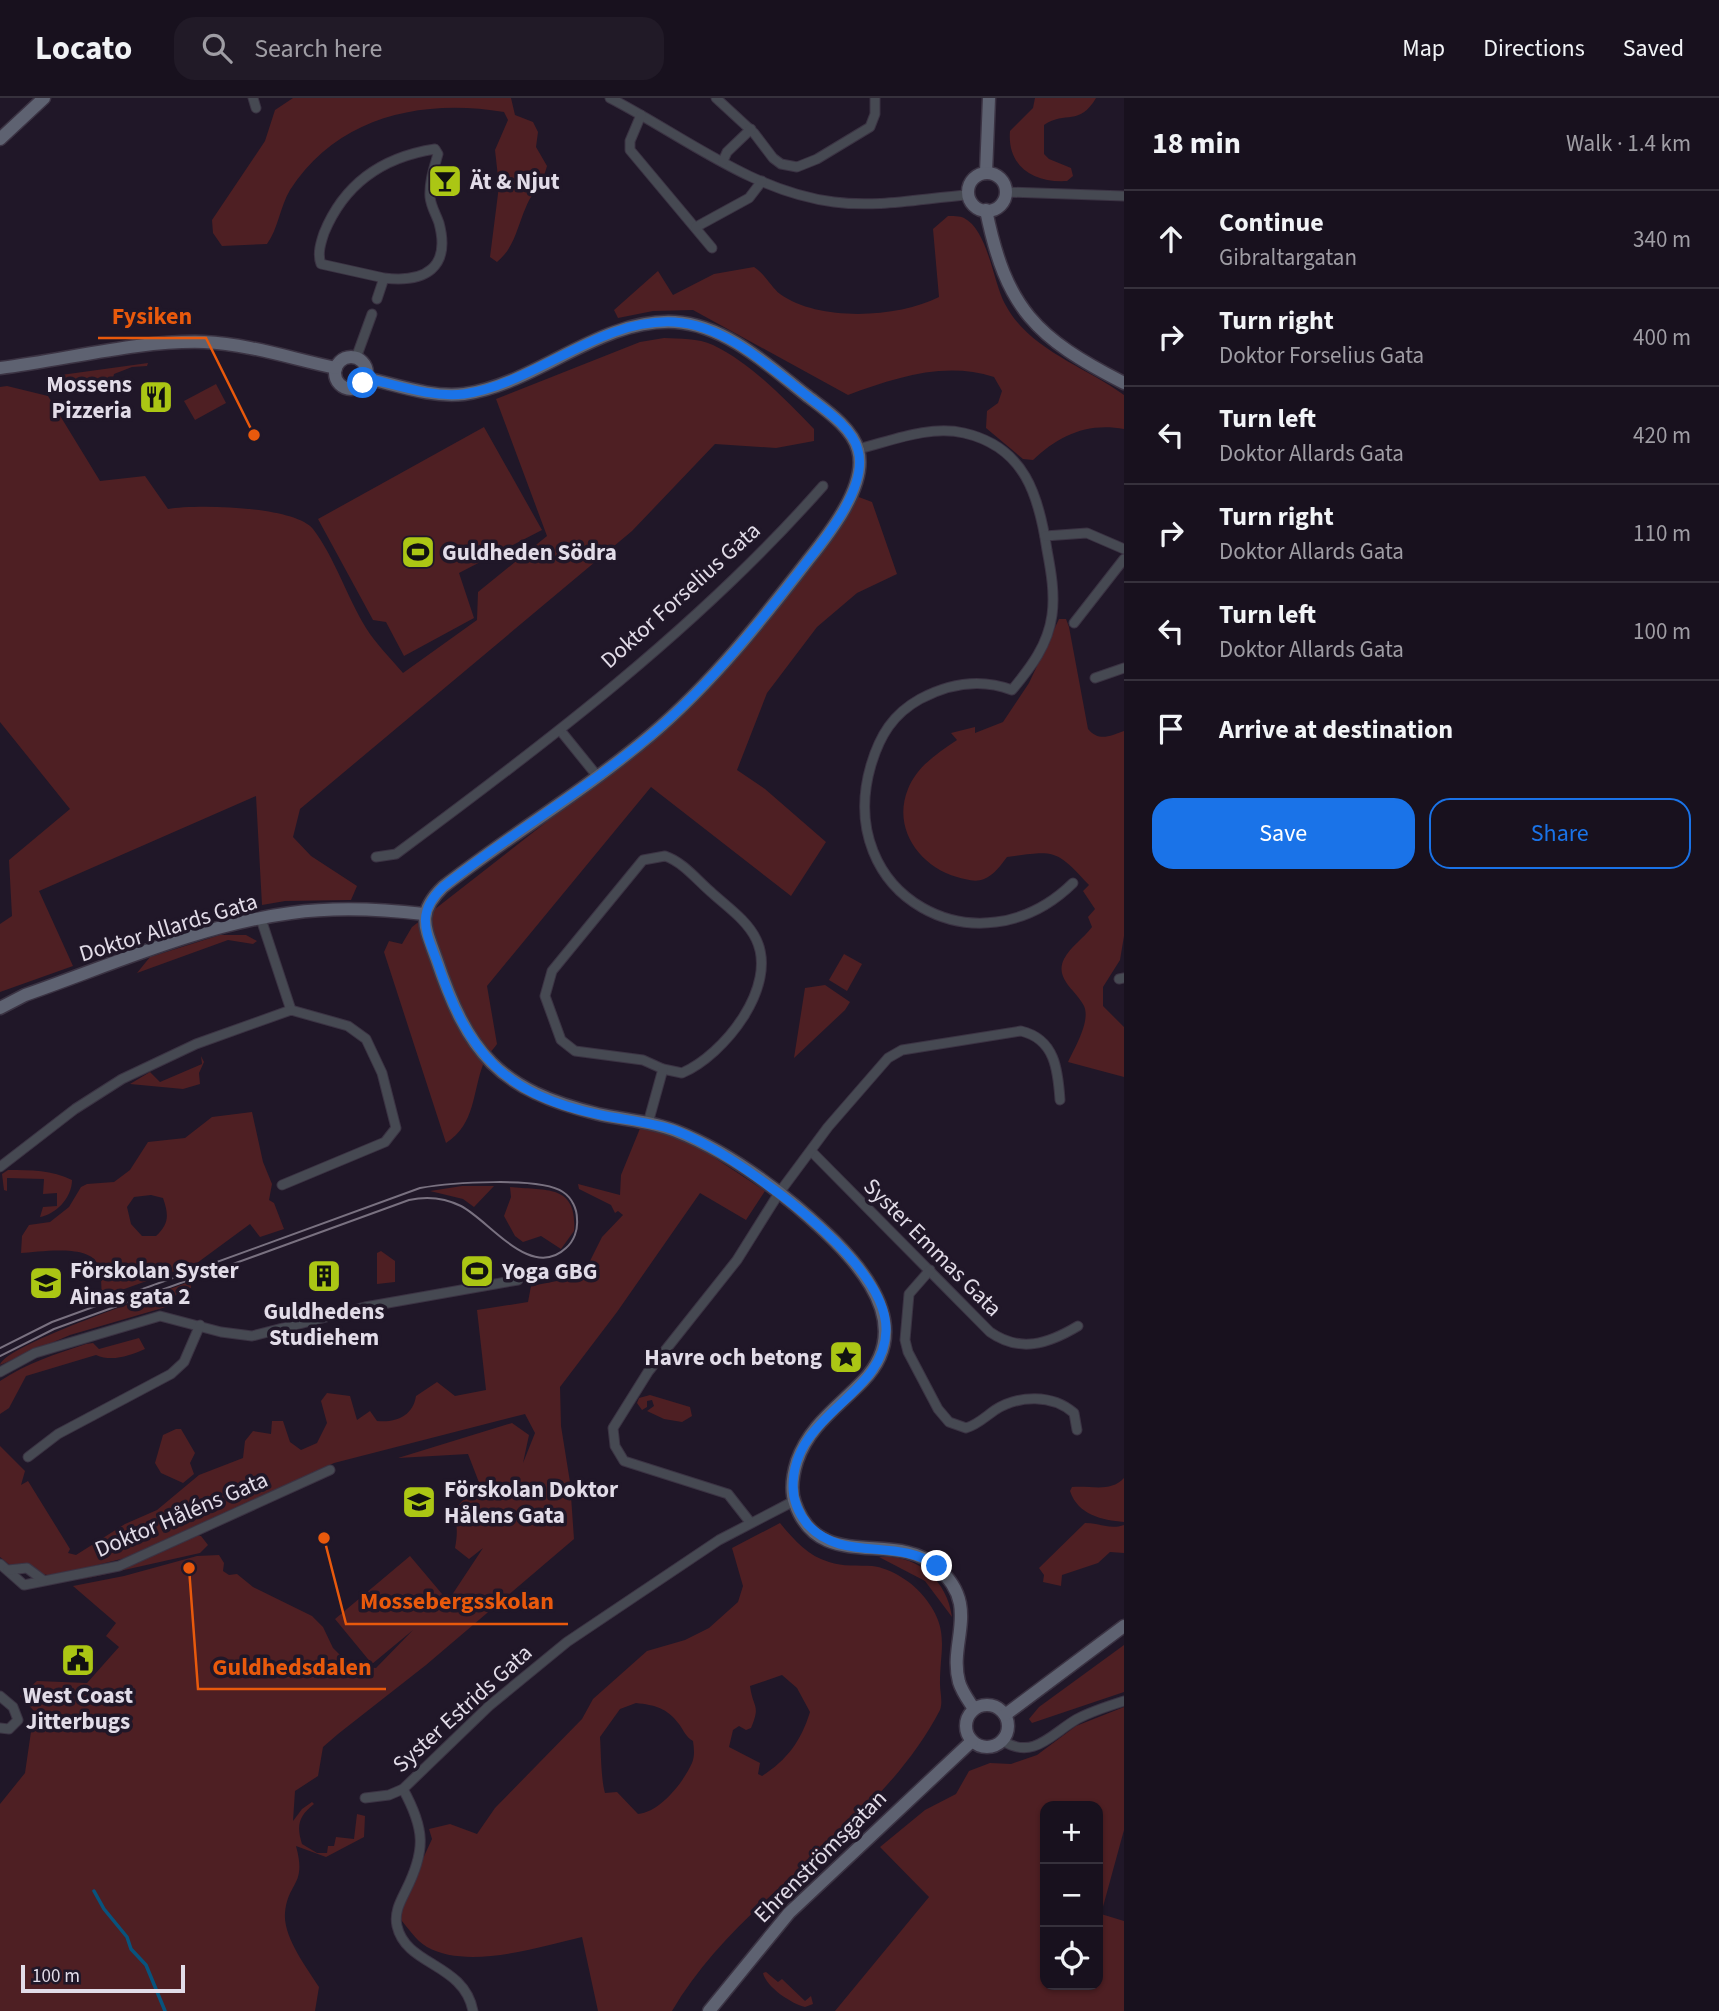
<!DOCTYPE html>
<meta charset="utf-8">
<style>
body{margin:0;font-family:"Source Sans 3",sans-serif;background:#211a27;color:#f1f3f6}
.controls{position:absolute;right:21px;bottom:21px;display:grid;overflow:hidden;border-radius:14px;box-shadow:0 2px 5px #0004}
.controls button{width:63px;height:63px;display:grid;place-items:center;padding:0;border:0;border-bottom:2px solid #36313c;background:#18111e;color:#f1f3f6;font:35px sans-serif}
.scale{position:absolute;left:21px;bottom:18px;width:164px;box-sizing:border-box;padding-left:7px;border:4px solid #e2dce8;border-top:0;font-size:19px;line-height:24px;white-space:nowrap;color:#e2dce8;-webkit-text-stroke:5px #201728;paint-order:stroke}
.stop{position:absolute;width:21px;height:21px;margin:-16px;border:5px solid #1a73e8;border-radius:50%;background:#fff}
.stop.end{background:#1a73e8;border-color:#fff;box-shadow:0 2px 7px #0008}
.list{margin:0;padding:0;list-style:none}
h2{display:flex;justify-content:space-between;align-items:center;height:91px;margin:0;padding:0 28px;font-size:30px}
h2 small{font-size:23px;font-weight:400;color:#9f9da4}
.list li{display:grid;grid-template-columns:46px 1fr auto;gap:21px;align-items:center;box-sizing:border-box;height:98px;padding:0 28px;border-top:2px solid #36313c}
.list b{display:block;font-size:26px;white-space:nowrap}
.list p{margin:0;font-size:23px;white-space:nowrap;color:#9f9da4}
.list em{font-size:23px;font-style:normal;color:#9f9da4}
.actions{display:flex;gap:14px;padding:21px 28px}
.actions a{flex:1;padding:16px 0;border:2px solid #1a73e8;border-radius:21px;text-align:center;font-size:24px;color:#1a73e8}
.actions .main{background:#1a73e8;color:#fff}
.icon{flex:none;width:38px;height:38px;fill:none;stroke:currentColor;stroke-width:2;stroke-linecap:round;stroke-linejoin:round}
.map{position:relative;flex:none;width:1124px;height:1913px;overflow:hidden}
header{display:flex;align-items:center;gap:42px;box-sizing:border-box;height:98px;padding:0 35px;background:#18111e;border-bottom:2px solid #36313c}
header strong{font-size:33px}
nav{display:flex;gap:38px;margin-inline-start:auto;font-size:24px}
.search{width:490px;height:63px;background:#211a27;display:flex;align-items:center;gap:18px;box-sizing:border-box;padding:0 24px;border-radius:21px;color:#9f9da4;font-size:26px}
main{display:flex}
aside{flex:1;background:#18111e}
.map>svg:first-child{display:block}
.green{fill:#4e1f23;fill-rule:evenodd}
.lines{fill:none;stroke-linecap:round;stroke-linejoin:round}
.stream{stroke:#08537d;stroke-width:3.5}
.street-casing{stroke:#3b3343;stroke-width:11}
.secondary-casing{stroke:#3b3343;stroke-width:15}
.street{stroke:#464952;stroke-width:9}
.secondary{stroke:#5e6271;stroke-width:12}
.tram{stroke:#797180;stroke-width:2}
.route{stroke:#1a73e8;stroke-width:9}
.labels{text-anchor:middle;stroke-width:7;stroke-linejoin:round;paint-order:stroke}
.poi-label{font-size:23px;font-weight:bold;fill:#e2dce8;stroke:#201728;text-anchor:start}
.street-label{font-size:23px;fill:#e2dce8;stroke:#201728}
.leader{fill:none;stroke:#e8590c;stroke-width:2.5}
.callout-dot{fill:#e8590c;stroke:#201728;stroke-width:2.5}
.callout-label{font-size:24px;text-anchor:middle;font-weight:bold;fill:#e8590c;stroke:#201728;stroke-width:7;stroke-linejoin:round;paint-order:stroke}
</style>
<header>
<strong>Locato</strong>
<div class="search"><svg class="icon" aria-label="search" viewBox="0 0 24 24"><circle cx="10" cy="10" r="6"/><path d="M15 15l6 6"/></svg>Search here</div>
<nav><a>Map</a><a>Directions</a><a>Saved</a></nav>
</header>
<main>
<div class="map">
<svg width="1124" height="1913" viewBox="0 0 1124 1913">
<rect width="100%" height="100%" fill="#201728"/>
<g class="green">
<path d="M293,0h218l4,17 18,7 5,10 -2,15 11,19c-6,22 -14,24 -21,41 -9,20 -11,40 -29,55l-7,-5 9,-71 -4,-36 13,-30 -4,-8c-83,-14 -167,5 -214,78 -10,17 -12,39 -23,54l-45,2 -9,-13 -1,-13 53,-79 10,-31z"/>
<path d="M1035,0h61c-17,29 -30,12 -52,27v29l5,5 22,9 2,8 -6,5c-34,2 -60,-15 -57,-50l23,-23z"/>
<path d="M948,118c4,0 12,0 16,2 24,12 29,64 41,86 24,46 80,62 119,91v34c-37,-7 -66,7 -91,31l-10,-1 -37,-31 1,-17 11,-8 4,-12 -8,-14c-50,-16 -99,1 -146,18l-155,-85 -40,1 -35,7 -4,-8 44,-39 15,24 41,-21 40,-7c12,8 17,20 26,27 39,28 118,24 159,3l-6,-68z"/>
<path d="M664,240c16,1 34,0 49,7 39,19 72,54 101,84v12l-38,7 -61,-4 -83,87 -332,278 -7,28 18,19 46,30 -6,14 -66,1 -23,4 -6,-109 -217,95 34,75 -73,26v-68l12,-8 -3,-56 61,-51 -70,-87v-335l7,-1 41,10 52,85 45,-5 23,33c28,-5 127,-3 145,20 22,29 34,68 53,99 10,16 25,31 37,45l74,-53 1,-28 69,-56 -51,-137 144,-57z"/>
<polygon points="148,265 147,268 132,269 114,276 113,280 64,291 61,277"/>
<polygon points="216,286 226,305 195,322 184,303"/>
<polygon points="484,329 542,432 459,475 474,520 404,558 386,524 373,522 318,421"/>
<path d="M856,398l16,6 25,72 -40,19 -40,34 -50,66 -30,77 28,19 61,53 -35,54 -140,-109 -164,199 10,58c-4,6 -11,12 -13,18 -12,30 -8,62 -38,81l-62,-191 5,-11 13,3 10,-17 252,-197 60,-59 103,-124z"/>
<path d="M1059,521h7l3,8 19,102c11,13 22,7 36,2v205l-4,24 -17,27v19l21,21v50l-56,-15c6,-13 23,-41 16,-56 -7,-15 -30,-27 -20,-47 6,-12 20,-21 28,-32l-4,-10 7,-8 -12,-18 6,-6c-33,-36 -34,-35 -82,-28 -6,8 -13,18 -23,22 -9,4 -19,0 -27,-2 -38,-11 -65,-49 -49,-88 9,-23 30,-36 49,-49l-6,-7 24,-6v6l28,-11 26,-39z"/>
<polygon points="220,837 246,837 257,843 253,846 228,842 137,875 150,859"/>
<polygon points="844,856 862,866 847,893 829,882"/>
<polygon points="825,887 850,904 845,912 794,960 805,890"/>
<polygon points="201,958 204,964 199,975 200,986 183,991 130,986 150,974 160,984 202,966"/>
<path d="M252,1014l11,50 9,22 -3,16 5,3 10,26 -24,8 -10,-13 -53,39 -95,34c-1,-10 0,-25 -5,-34 -10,-19 -58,-11 -76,-10l1,-17 7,-11 21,-3 19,-15 12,-20 6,-3 27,-2 16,-12 18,-28 37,-4 27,-21zM151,1097l12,3c6,17 6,26 -7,38h-14l-11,-12 -4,-17 7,-10z"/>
<path d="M641,1028l42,11 82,54 -19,29 -46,-27 -83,119 -57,75 1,39 9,56 4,57 -148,126 -88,69 -15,13 -5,29 -23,15 -2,30 9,-12 10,-7 2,2c-15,12 -18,21 -12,40l15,9h10l1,-7h6l2,-9 18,2 3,-25 8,2 -1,21 -38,20 -30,-11c11,40 -8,35 -11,67 -2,24 22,55 34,74l-4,24h-315v-207l25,-31 9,-62 -14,-15 17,-15 50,2 32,-36 -13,-11 10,-13 -43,-37 51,-10 73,-20 22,-1 5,8 -1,8 6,4 8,-1 16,13 59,29 11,11 10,21 18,18 25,2 37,-38 -41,34 -37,-45 75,-63 38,45 35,-53 -14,11 -14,-11c8,-40 -16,-29 25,-63l-12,-31 -70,4 114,-35 17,12 -6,28 12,-30 -10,-19 -191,49 -209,95 -72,18 -11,-2 -9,-8h-22l-11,-9v-111l25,25 -4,14 7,-4 42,68 -2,4 8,2 49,-31 32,-14 42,-35 44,-17 2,-17 8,-10 18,3 1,-13h11l7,21 11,8 16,-7 10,-20 -6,-22 6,-8 23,3 7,24 13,-9 7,10c19,2 36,-5 39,-25l21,-14 18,14 31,-6 -9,-80 51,-8 3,-16 26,-5 31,-16 14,-28 21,-22 -5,-4 -3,2 -4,-8 -32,-16 -1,-5 42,11 1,-20z"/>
<path d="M8,1072c23,0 44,0 64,10 0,19 -18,35 -32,37l3,-10 14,-1v-13l-14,1 1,-15 -37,-1v13l-3,-1 -2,-16z"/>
<polygon points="462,1088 494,1088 474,1109 463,1101 430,1093"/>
<path d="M510,1089c34,4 68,-4 64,44l-13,18 -20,-13 -18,6 -8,-6 -11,-20 7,-19z"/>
<polygon points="381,1153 395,1163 395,1184 377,1186 377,1155"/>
<path d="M191,1183v7l-10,1 -15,18 -96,28 -70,30c4,-20 164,-73 191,-84z"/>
<path d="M139,1240l6,11c-16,7 -33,13 -49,6l-70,21 -17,32 -9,6v-33c27,-18 56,-27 86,-37l7,-1 6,6z"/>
<polygon points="650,1297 690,1309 692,1318 682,1324 664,1321 647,1313 654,1308 652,1302 647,1303 647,1309 642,1312 637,1305 639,1300"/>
<polygon points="176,1331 181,1331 195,1355 190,1365 194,1376 183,1385 161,1375 155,1365 163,1337"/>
<path d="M1124,1380v44c-22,-2 -46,-7 -54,-31l2,-4c19,-2 38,6 52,-9z"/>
<path d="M780,1425c14,17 28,33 49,39 14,5 29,3 43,4 19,2 42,17 53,32 25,32 15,50 15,86 0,8 3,18 0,26 -63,121 -200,184 -268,301h-74l-16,-74c-43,10 -114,33 -155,10 -11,-6 -21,-22 -30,-32l35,-76 -3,-10 21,-5 27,10 18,-26 87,-89 11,-20 54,-48 38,-11 24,-12 29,-26 5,-16 -11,-38zM782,1577l15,13 13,24c-9,29 -23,48 -48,64l-4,-2 2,-11 -31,-16 4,-17 6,-4 7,4 5,-2c10,-24 2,-19 -1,-42zM636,1605c19,2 31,5 43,21 5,7 7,13 14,17 1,7 2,15 -1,22 -9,20 -32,49 -54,51l-21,-22 -12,1c-4,-13 -4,-41 -5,-56l20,-28z"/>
<path d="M1085,1425c15,0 25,7 39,2v28l-14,-1 -12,11 -36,12 -1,11 -18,-4 1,-7 -5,-7z"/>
<polygon points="195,1437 201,1438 208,1447 200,1455 75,1483 107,1475"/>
<path d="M879,1459c37,-3 68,22 73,60l-27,-36z"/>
<polygon points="1124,1547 1124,1594 1032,1625 1029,1621 1039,1609"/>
<path d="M1124,1609v123l-23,84 23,7v90h-289l94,-114 -49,-50 45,-37 31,-16 13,-23 21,-8 21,1 26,-9 39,-29zM1045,1708h53v179h-53z"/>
<path d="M766,1874l12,10 4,-3 23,22 6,-5 2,8 -8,3c-13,-3 -39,-20 -42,-34z"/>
</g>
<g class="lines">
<polyline class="stream" points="94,1793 104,1811 127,1839 131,1851 146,1867 165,1913"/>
<g class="street-casing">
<g id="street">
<polyline points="253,0 256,10"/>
<path d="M610,0c72,37 142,94 224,104 44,6 90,-4 134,-7"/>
<polyline points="716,0 754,35 773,60 781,66 797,69 817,61 870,29 875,16 875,0"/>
<polyline points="641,17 630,43 630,52 712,150"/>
<polyline points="723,63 727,54 751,31"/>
<polyline points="1005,94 1124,98"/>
<polyline points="696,129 749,100 762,83"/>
<path d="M377,201l7,-21c41,5 67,-10 55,-55 -3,-9 -8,-16 -9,-26 -1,-15 4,-29 8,-43l-3,-5c-52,8 -91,35 -111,84 -3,9 -7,21 -3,31l63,14"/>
<polyline points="356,260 372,216"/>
<path d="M858,351c33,-8 71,-24 106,-16 61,14 75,63 83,117 4,21 8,44 5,65 -4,30 -21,52 -40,75 -32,-12 -62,-7 -92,9 -27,15 -40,36 -49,66 -38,130 107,211 202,118"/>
<polyline points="1045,438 1087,435 1124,451"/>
<polyline points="1074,525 1124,461"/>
<polyline points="1095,580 1124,570"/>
<polyline points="560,632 598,679"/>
<path d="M665,758c18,6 32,24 46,36 15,14 36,28 45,47 23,47 -32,116 -74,134l-19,-4 -20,-9 -68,-9 -14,-11 -16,-44 7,-25 91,-111z"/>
<path d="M376,759l20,-3c150,-111 303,-227 427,-368"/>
<polyline points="261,821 291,912"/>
<polyline points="1119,881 1124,880"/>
<polyline points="648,1025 663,971"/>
<path d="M812,1054l178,180c30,21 58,12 88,-6"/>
<polyline points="0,1069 75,1011 122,981 196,946 291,912 348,928 366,941 382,975 396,1030 385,1044 282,1087"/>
<path d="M930,1172l-21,24 -4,46 3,12 30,57 11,13 17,6c11,-3 19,-11 29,-18 24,-15 57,-16 79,3l3,17"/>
<polyline points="0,1274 35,1255 160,1218 221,1234 252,1238 365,1209 518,1182"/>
<polyline points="28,1359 58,1336 171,1276 184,1264 200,1227"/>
<path d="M750,1424l-22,-28 -104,-33 -9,-15 -2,-18 35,-56 89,-112 42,-67 49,-66 60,-69 14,-8 119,-19c34,8 37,39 39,69"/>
<polyline points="0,1466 24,1487 119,1468 330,1372"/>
<polyline points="8,1472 27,1470 43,1482"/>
<polyline points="0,1598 13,1609 18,1622 9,1631 0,1630"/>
<path d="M1003,1643c31,19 48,-7 74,-22 15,-8 31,-13 47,-18"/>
<path d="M403,1691c22,40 23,61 3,101 -6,12 -12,23 -9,36 9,40 67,37 76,85"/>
<polyline points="365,1700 389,1697 403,1691 489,1608 567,1544 719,1442 794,1403"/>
</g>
</g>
<g class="secondary-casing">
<g id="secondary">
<polyline points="0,41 44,0"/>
<polyline points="986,75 989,0"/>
<circle cx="987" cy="94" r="19"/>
<path d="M986,112c20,99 50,128 138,173"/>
<circle cx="351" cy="275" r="16"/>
<path d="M0,270c66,-8 138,-28 204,-26 45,2 89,17 132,26"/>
<path d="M366,280c31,7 66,20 98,16 73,-10 135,-76 211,-72 50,3 93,43 131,73 18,14 46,32 52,55 10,35 -29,84 -49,109 -48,62 -97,124 -157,175 -66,56 -141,100 -209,153 -27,26 -18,40 -7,71 32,95 62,132 162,156 26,6 53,7 78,17 43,17 85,46 120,75 48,41 128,112 67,175 -25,26 -54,45 -66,80 -4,13 -7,29 -2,42 24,71 100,26 142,64 45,39 11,74 22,115 3,10 10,19 15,27"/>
<path d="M0,910l25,-13c86,-30 175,-70 266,-82 43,-6 90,-4 133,1"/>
<circle cx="987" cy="1628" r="21"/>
<polyline points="1005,1617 1124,1528"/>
<polyline points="709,1913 789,1815 972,1643"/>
</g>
</g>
<use href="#street" class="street"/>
<use href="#secondary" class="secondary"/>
<path class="tram" d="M0,1250l52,-26 368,-134c28,-5 121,-12 143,4 9,6 14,17 14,27 1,11 -3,22 -11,29 -35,33 -76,-27 -105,-42 -16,-8 -34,-10 -52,-6l-355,129 -54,27"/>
</g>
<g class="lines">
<path class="route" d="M363,285l3,-5c31,7 67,20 98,16 73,-11 135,-76 210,-72 51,3 94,44 132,73 18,14 46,32 52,55 10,35 -29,84 -49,109 -48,62 -97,124 -157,175 -66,56 -141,99 -209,153 -28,27 -17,44 -5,77 30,90 67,131 163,151 24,5 49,7 73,15 29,11 59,30 84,48 41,29 129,97 128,152 -1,66 -93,83 -93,156 0,15 5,27 15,39 35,38 89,12 129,41"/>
</g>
<defs>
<g id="bar-square" transform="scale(1.75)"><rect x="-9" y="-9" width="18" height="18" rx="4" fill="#abc614" stroke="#201728"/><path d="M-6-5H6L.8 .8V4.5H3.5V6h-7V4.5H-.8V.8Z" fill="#111"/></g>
<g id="restaurant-square" transform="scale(1.75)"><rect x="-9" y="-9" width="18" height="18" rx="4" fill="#abc614" stroke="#201728"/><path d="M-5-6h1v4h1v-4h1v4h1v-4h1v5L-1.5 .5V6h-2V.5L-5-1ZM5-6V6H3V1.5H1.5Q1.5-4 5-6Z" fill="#111"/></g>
<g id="stadium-square" transform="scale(1.75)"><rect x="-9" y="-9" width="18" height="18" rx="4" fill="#abc614" stroke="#201728"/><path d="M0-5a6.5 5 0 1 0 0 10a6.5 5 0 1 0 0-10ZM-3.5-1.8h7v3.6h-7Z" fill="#111"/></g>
<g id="building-square" transform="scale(1.75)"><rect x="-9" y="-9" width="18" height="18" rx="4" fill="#abc614" stroke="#201728"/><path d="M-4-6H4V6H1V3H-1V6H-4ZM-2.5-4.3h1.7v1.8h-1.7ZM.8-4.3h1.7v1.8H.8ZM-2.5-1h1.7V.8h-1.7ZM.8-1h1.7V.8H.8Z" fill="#111"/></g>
<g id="school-square" transform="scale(1.75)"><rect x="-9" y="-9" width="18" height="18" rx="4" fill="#abc614" stroke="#201728"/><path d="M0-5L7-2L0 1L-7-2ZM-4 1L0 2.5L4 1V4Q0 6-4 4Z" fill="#111"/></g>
<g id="sight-square" transform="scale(1.75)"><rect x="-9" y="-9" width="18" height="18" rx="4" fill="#abc614" stroke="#201728"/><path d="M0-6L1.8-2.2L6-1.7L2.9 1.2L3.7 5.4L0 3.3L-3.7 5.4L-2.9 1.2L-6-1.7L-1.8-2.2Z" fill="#111"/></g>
<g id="civic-square" transform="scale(1.75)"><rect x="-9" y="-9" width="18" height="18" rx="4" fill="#abc614" stroke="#201728"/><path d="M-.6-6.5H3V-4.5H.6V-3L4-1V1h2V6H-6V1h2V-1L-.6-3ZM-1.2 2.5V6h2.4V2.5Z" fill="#111"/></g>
</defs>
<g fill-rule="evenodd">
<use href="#bar-square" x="445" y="83"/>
<use href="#restaurant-square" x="156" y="299"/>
<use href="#stadium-square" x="418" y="454"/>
<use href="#stadium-square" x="477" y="1173"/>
<use href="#building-square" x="324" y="1178"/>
<use href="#school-square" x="46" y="1185"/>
<use href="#sight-square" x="846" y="1259"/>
<use href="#school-square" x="419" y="1404"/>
<use href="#civic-square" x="78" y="1562"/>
</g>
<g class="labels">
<g class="poi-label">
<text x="470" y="91">Ät &amp; Njut</text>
<text x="132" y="294" text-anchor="end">Mossens<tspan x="132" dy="26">Pizzeria</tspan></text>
<text x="442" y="462">Guldheden Södra</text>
<text x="70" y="1180">Förskolan Syster<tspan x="70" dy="26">Ainas gata 2</tspan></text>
<text x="502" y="1181">Yoga GBG</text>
<text x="324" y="1221" text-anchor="middle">Guldhedens<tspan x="324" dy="26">Studiehem</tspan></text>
<text x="822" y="1267" text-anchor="end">Havre och betong</text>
<text x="444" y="1399">Förskolan Doktor<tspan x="444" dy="26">Hålens Gata</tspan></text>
<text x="78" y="1605" text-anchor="middle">West Coast<tspan x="78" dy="26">Jitterbugs</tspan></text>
</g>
<g class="street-label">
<text transform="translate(680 497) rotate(-42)" y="8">Doktor Forselius Gata</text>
<text transform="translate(168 829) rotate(-17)" y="8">Doktor Allards Gata</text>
<text transform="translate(933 1149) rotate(45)" y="8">Syster Emmas Gata</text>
<text transform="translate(181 1416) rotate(-23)" y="8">Doktor Håléns Gata</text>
<text transform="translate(462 1610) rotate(-42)" y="8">Syster Estrids Gata</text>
<text transform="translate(820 1758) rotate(-45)" y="8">Ehrenströmsgatan</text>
</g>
</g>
<path class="leader" d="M254 337L206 240H98M324 1440L346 1526H568M189 1470L198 1591H386"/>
<g class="callout-dot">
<circle cx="254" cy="337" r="7"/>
<circle cx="324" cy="1440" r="7"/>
<circle cx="189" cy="1470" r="7"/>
</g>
<g class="callout-label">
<text x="152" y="226">Fysiken</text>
<text x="457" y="1511">Mossebergsskolan</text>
<text x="292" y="1577">Guldhedsdalen</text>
</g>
</svg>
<div class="controls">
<button>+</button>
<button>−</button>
<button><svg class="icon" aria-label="locate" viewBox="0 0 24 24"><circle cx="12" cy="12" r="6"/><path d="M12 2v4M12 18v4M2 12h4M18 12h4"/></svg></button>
</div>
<div class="scale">100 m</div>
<div class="stop" style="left:363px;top:285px"></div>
<div class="stop end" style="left:937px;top:1468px"></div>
</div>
<aside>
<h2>18 min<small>Walk · 1.4 km</small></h2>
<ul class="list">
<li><svg class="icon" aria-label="ahead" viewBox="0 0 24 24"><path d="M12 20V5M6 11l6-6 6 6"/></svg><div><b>Continue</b><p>Gibraltargatan</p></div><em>340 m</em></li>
<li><svg class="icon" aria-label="right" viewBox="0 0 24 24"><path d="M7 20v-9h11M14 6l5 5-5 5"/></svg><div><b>Turn right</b><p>Doktor Forselius Gata</p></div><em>400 m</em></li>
<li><svg class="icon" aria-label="left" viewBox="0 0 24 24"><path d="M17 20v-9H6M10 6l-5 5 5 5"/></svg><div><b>Turn left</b><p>Doktor Allards Gata</p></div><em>420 m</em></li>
<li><svg class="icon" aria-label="right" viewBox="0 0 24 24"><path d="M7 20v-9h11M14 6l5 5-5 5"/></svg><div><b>Turn right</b><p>Doktor Allards Gata</p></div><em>110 m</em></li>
<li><svg class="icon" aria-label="left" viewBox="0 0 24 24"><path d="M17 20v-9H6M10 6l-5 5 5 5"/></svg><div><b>Turn left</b><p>Doktor Allards Gata</p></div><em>100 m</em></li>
<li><svg class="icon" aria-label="arrive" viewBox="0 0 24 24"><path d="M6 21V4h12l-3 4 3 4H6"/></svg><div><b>Arrive at destination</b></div></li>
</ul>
<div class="actions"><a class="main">Save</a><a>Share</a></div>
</aside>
</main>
